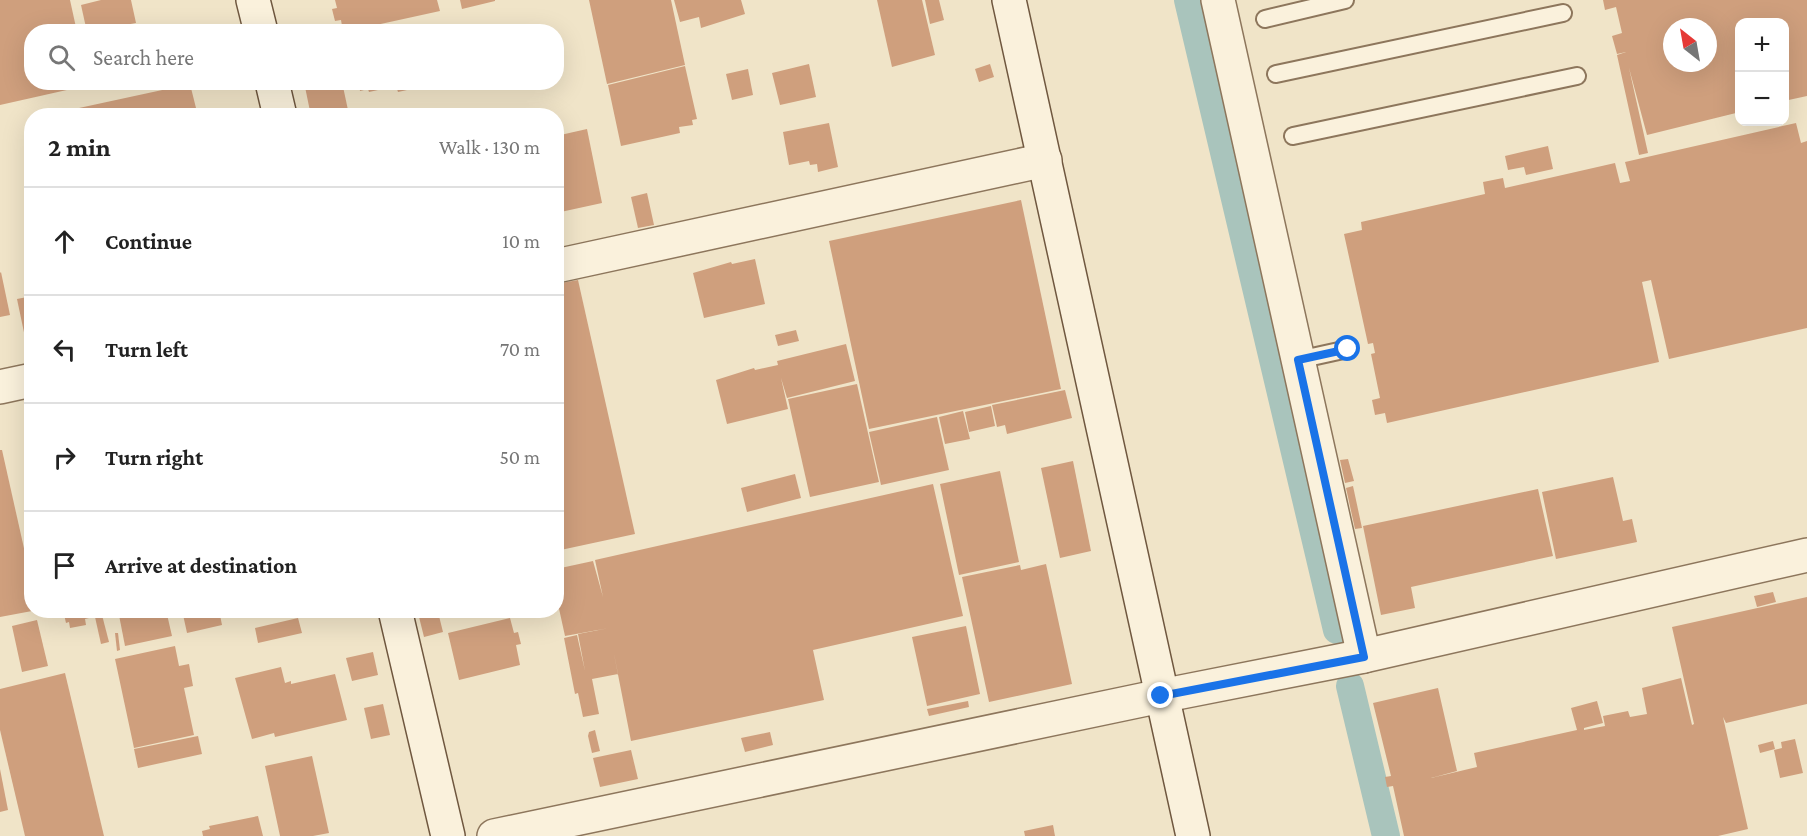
<!DOCTYPE html>
<meta charset="utf-8">
<style>
body{margin:0;font-family:"Crimson Pro",serif;background:#f6f6f6;color:#222}
.controls{position:absolute;right:18px;top:18px;display:grid;overflow:hidden;border-radius:12px;box-shadow:0 6px 24px #0002}
.controls button{width:54px;height:54px;display:grid;place-items:center;padding:0;border:0;border-bottom:2px solid #e0e0e0;background:#fff;color:#222;font:30px sans-serif}
.compass{position:absolute;left:1663px;top:18px;width:54px;height:54px;border-radius:50%;background:#fff;box-shadow:0 6px 24px #0002;rotate:329deg}
.stop{position:absolute;width:18px;height:18px;margin:-14px;border:4px solid #1a73e8;border-radius:50%;background:#fff}
.stop.end{background:#1a73e8;border-color:#fff;box-shadow:0 2px 6px #0008}
.list{margin:0;padding:0;list-style:none}
h2{display:flex;justify-content:space-between;align-items:center;height:78px;margin:0;padding:0 24px;font-size:26px}
h2 small{font-size:20px;font-weight:400;color:#767676}
.list li{display:grid;grid-template-columns:39px 1fr auto;gap:18px;align-items:center;box-sizing:border-box;height:108px;padding:0 24px;border-top:2px solid #e0e0e0}
.list b{display:block;font-size:22px;white-space:nowrap}
.list em{font-size:20px;font-style:normal;color:#767676}
.icon{flex:none;width:33px;height:33px;fill:none;stroke:currentColor;stroke-width:2;stroke-linecap:round;stroke-linejoin:round}
.map{position:relative;flex:none;width:1807px;height:836px;overflow:hidden}
.search{position:absolute;background:#fff;box-shadow:0 6px 24px #0002;left:24px;top:24px;width:540px;height:66px;display:flex;align-items:center;gap:15px;box-sizing:border-box;padding:0 21px;border-radius:24px;color:#767676;font-size:22px}
.panel{position:absolute;background:#fff;box-shadow:0 6px 24px #0002;left:24px;top:108px;width:540px;height:510px;border-radius:24px}
.map>svg:first-child{display:block}
.lines{fill:none;stroke-linecap:round;stroke-linejoin:round}
.canal{stroke:#a9c4bc;stroke-width:28}
.building{fill:#cf9f7d;fill-rule:evenodd}
.lane-casing{stroke:#8d765c;stroke-width:20}
.street-casing{stroke:#8d765c;stroke-width:36}
.secondary-casing{stroke:#6f573f;stroke-width:36}
.lane{stroke:#faf1dc;stroke-width:16}
.street{stroke:#faf1dc;stroke-width:33}
.secondary{stroke:#faf1dc;stroke-width:33}
.route{stroke:#1a73e8;stroke-width:8}
</style>
<div class="map">
<svg width="1807" height="836" viewBox="0 0 1807 836">
<rect width="100%" height="100%" fill="#f0e4c8"/>
<g class="lines">
<g class="canal">
<polyline points="1188,0 1337,630"/>
<polyline points="1350,686 1386,836"/>
</g>
</g>
<g class="building">
<polygon points="0,0 70,0 77,32 32,32 32,82 88,82 89,85 0,105"/>
<polygon points="101,0 131,0 136,23 87,32 81,5"/>
<polygon points="335,0 437,0 440,11 344,32 353,28 352,24 342,26 341,20 335,21 332,9 337,8"/>
<polygon points="460,0 495,0 495,1 462,9"/>
<polygon points="589,0 671,0 685,65 607,84"/>
<polygon points="674,0 741,0 745,14 701,28 699,17 680,22"/>
<polygon points="877,0 922,0 935,55 892,67"/>
<polygon points="925,0 939,0 944,20 930,24"/>
<path d="M1603,0h204v96l-23,5v-79h-44v90l-93,23 -18,-67 19,85 -9,2 -22,-100 9,-3 -9,2 -5,-18 10,-3 -6,-26 -11,3zM1672,27h36v36h-36z"/>
<polygon points="809,64 816,97 780,105 772,73"/>
<polygon points="990,64 994,77 979,82 975,69"/>
<polygon points="685,66 697,119 692,120 693,125 679,127 680,133 621,146 608,85"/>
<polygon points="748,69 753,95 732,100 726,74"/>
<polygon points="304,82 342,82 348,110 311,116"/>
<polygon points="358,82 415,82 416,88 398,92 396,86 369,92 368,89 360,91"/>
<polygon points="190,84 198,116 80,116 79,108"/>
<polygon points="829,123 838,167 818,172 817,164 810,165 809,161 789,165 783,132"/>
<polygon points="1796,123 1801,143 1807,141 1807,328 1669,359 1651,280 1642,282 1659,362 1387,423 1385,413 1375,415 1372,400 1380,398 1371,354 1375,353 1373,343 1368,344 1344,234 1362,230 1361,222 1485,194 1483,182 1503,178 1505,188 1615,163 1620,183 1630,181 1625,162"/>
<polygon points="587,129 602,203 556,213 556,136"/>
<polygon points="1548,146 1553,169 1526,175 1524,167 1508,170 1505,156"/>
<polygon points="647,193 654,225 638,228 631,197"/>
<polygon points="1021,200 1061,389 869,429 829,241"/>
<polygon points="755,259 765,304 704,318 693,273 731,262 732,264"/>
<polygon points="1,272 10,315 0,317 0,273"/>
<polygon points="578,280 635,534 556,551 556,284"/>
<polygon points="32,296 32,341 26,342 17,299"/>
<polygon points="796,330 799,341 778,346 775,335"/>
<polygon points="846,344 855,381 787,398 781,378 788,409 727,424 716,380 754,368 755,370 778,365 777,361"/>
<polygon points="857,384 879,482 810,497 788,399"/>
<polygon points="1065,390 1072,418 1007,434 1005,425 997,427 992,405"/>
<polygon points="991,406 995,426 969,432 965,412"/>
<polygon points="963,411 970,439 945,444 939,417"/>
<polygon points="937,417 949,470 881,485 869,432"/>
<polygon points="0,450 2,450 32,584 32,611 0,617"/>
<polygon points="1348,459 1354,481 1345,483 1340,460"/>
<polygon points="1073,461 1091,551 1060,558 1041,468"/>
<polygon points="1000,471 1019,562 959,575 940,484"/>
<polygon points="795,474 801,498 747,512 741,488"/>
<polygon points="1613,477 1623,521 1632,519 1637,542 1556,559 1542,492"/>
<polygon points="933,484 963,616 813,650 824,700 631,741 613,649 618,674 592,679 599,714 583,717 578,693 575,694 564,638 577,635 585,671 578,634 609,628 565,636 556,595 556,569 593,561 603,597 595,560"/>
<polygon points="1353,486 1362,528 1355,529 1346,488"/>
<polygon points="1538,489 1553,556 1411,587 1415,608 1381,615 1363,526"/>
<polygon points="1046,564 1072,684 989,702 962,577 1020,565 1021,570"/>
<polygon points="1773,592 1776,602 1757,607 1754,596"/>
<polygon points="1807,597 1807,704 1726,723 1723,717 1748,829 1718,836 1404,836 1393,786 1387,787 1385,777 1391,776 1373,703 1438,688 1457,771 1431,778 1477,767 1474,753 1577,730 1571,708 1597,701 1603,723 1584,728 1584,730 1605,726 1603,716 1628,711 1630,717 1647,714 1642,688 1681,678 1692,725 1694,724 1672,627"/>
<polygon points="63,610 104,610 105,614 85,619 86,625 70,628 69,622 66,623"/>
<polygon points="118,610 166,610 172,636 125,646"/>
<polygon points="182,610 219,610 222,625 187,633"/>
<polygon points="276,610 298,610 298,611 278,616"/>
<polygon points="458,610 491,610 491,611 460,618"/>
<polygon points="438,612 443,632 424,637 419,617"/>
<polygon points="102,615 109,642 101,644 95,617"/>
<polygon points="298,618 302,633 258,643 255,628"/>
<polygon points="510,618 514,633 518,632 521,644 516,645 520,665 459,680 448,633"/>
<polygon points="37,620 48,666 22,672 12,626"/>
<polygon points="966,626 980,694 927,706 912,637"/>
<polygon points="115,633 118,633 120,650 117,651"/>
<polygon points="175,646 179,666 189,664 193,686 184,688 194,735 134,748 115,659"/>
<polygon points="373,652 378,675 352,681 346,658"/>
<polygon points="281,667 285,683 291,681 291,684 335,674 347,720 275,737 274,733 252,739 235,678"/>
<polygon points="65,673 104,836 25,836 0,730 0,689"/>
<polygon points="968,701 969,707 929,716 927,709"/>
<polygon points="383,704 390,735 371,739 364,708"/>
<polygon points="595,730 600,751 592,753 588,736 589,732"/>
<polygon points="770,732 773,745 745,752 741,738"/>
<polygon points="198,736 202,754 138,768 134,749"/>
<polygon points="1795,739 1803,773 1780,778 1774,750 1782,748 1781,742"/>
<polygon points="1773,741 1775,749 1760,753 1758,745"/>
<polygon points="631,750 638,779 600,787 593,758"/>
<polygon points="312,756 329,833 313,836 280,836 265,766"/>
<polygon points="0,769 8,810 0,812"/>
<polygon points="258,816 263,836 203,836 202,831 210,829 209,826"/>
<polygon points="1053,825 1055,836 1025,836 1024,831"/>
</g>
<g class="lines">
<g class="lane-casing">
<g id="lane">
<polyline points="1265,19 1345,0"/>
<polyline points="1276,74 1563,13"/>
<polyline points="1293,136 1577,76"/>
<polyline points="1298,360 1348,349"/>
</g>
</g>
<g class="street-casing">
<g id="street">
<polyline points="1218,0 1364,656"/>
<polyline points="556,266 1045,160"/>
<polyline points="0,387 32,380"/>
<polyline points="494,836 1161,696 1364,656 1807,555"/>
</g>
</g>
<g class="secondary-casing">
<g id="secondary">
<polyline points="253,0 261,32"/>
<polyline points="1009,0 1193,836"/>
<polyline points="272,82 280,116"/>
<polyline points="395,610 448,836"/>
</g>
</g>
<use href="#lane" class="lane"/>
<use href="#street" class="street"/>
<use href="#secondary" class="secondary"/>
</g>
<g class="lines">
<polyline class="route" points="1161,696 1364,657 1298,360 1348,349"/>
</g>
</svg>
<div class="controls">
<button>+</button>
<button>−</button>
</div>
<svg class="compass" viewBox="-18 -18 36 36"><path d="M0-13l5 13h-10z" fill="#e53935"/><path d="M0 13l5-13h-10z" fill="#767676"/></svg>
<div class="stop" style="left:1348px;top:349px"></div>
<div class="stop end" style="left:1161px;top:696px"></div>
<div class="search"><svg class="icon" aria-label="search" viewBox="0 0 24 24"><circle cx="10" cy="10" r="6"/><path d="M15 15l6 6"/></svg>Search here</div>
<section class="panel">
<h2>2 min<small>Walk · 130 m</small></h2>
<ul class="list">
<li><svg class="icon" aria-label="ahead" viewBox="0 0 24 24"><path d="M12 20V5M6 11l6-6 6 6"/></svg><div><b>Continue</b></div><em>10 m</em></li>
<li><svg class="icon" aria-label="left" viewBox="0 0 24 24"><path d="M17 20v-9H6M10 6l-5 5 5 5"/></svg><div><b>Turn left</b></div><em>70 m</em></li>
<li><svg class="icon" aria-label="right" viewBox="0 0 24 24"><path d="M7 20v-9h11M14 6l5 5-5 5"/></svg><div><b>Turn right</b></div><em>50 m</em></li>
<li><svg class="icon" aria-label="arrive" viewBox="0 0 24 24"><path d="M6 21V4h12l-3 4 3 4H6"/></svg><div><b>Arrive at destination</b></div></li>
</ul>
</section>
</div>
